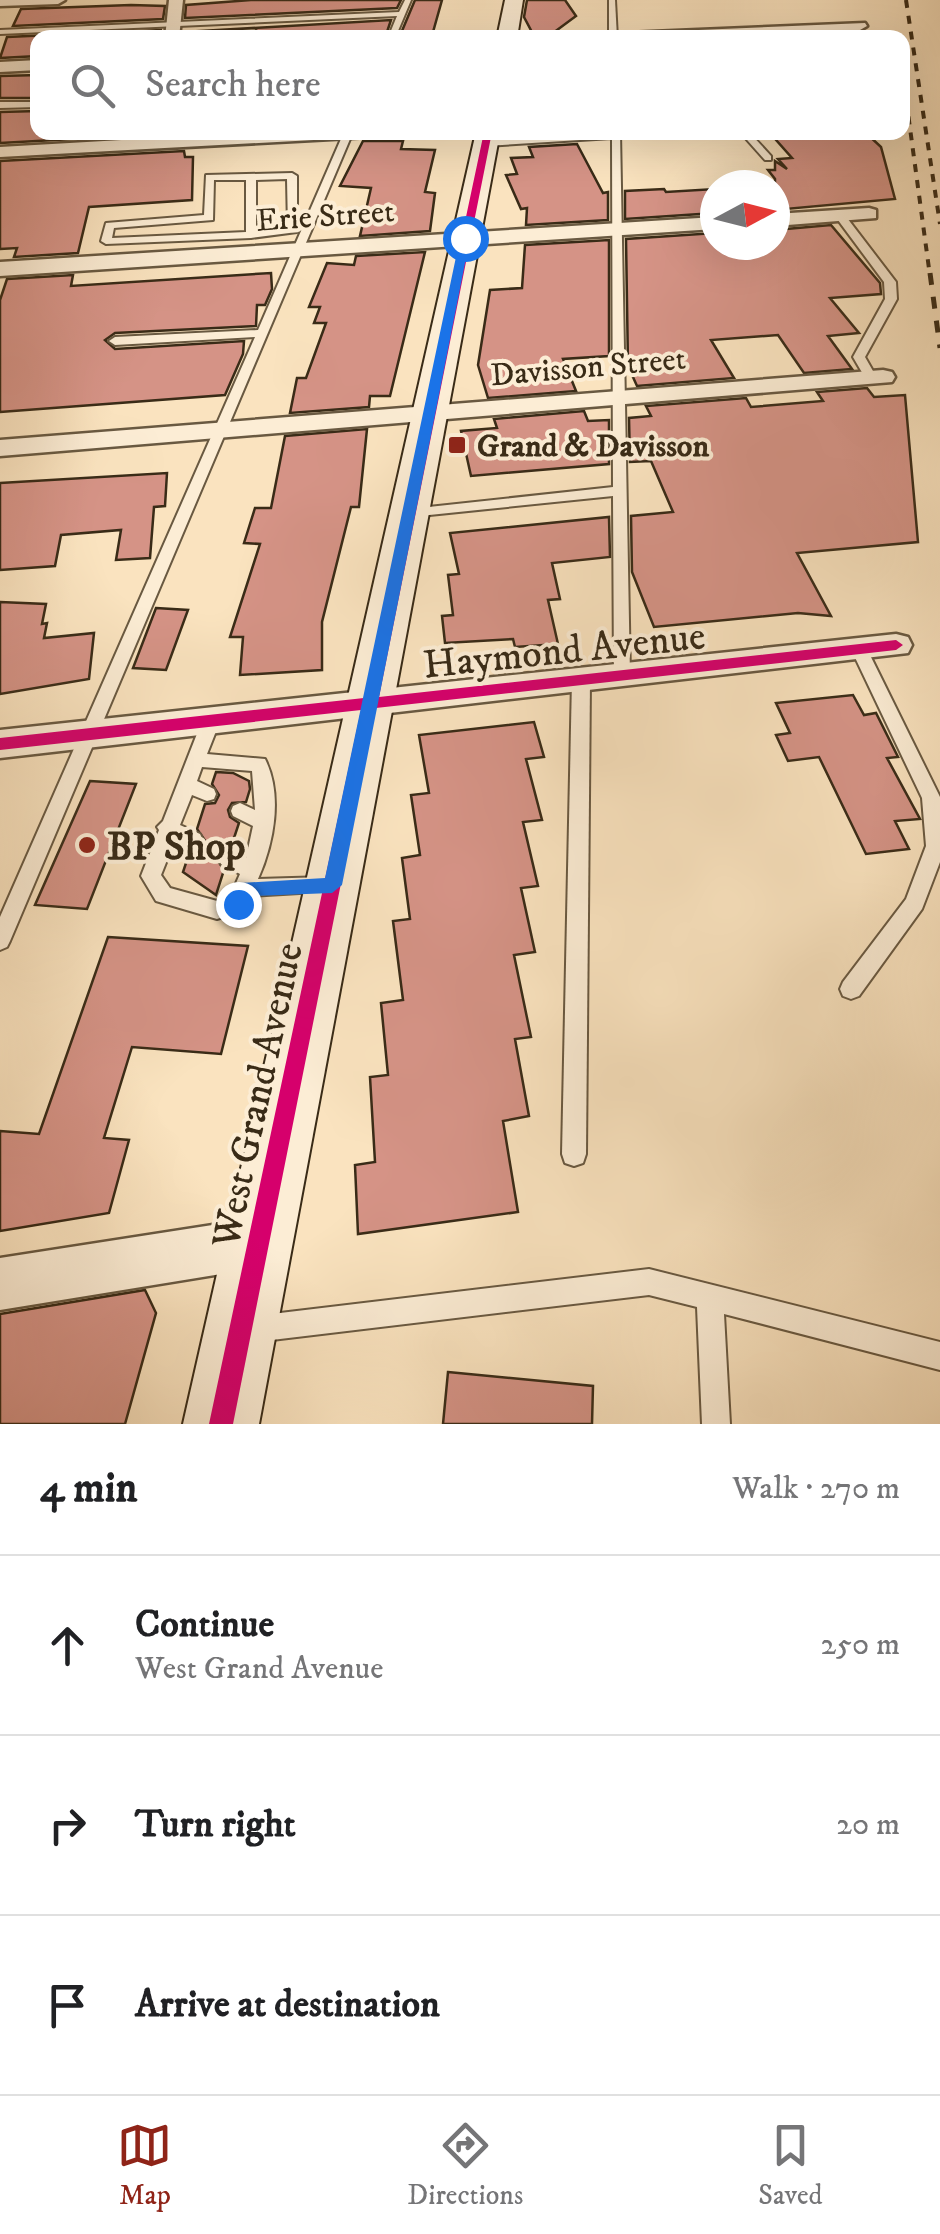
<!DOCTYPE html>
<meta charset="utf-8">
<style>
body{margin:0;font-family:"IM FELL DW Pica",serif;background:#f2f2f2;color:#202124}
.compass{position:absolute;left:700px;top:170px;width:90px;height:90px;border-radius:50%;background:#fff;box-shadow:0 10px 40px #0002;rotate:83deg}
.stop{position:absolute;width:30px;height:30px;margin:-22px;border:8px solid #1a73e8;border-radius:50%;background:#fff}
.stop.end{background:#1a73e8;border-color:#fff;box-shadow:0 2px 10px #0008}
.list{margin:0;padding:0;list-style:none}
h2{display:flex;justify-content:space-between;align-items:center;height:130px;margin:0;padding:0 40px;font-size:42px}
h2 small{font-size:32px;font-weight:400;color:#757577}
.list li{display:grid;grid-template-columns:65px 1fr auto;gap:30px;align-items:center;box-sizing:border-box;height:180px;padding:0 40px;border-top:2px solid #e0e0e0}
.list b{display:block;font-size:38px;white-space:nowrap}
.list p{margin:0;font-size:32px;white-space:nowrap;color:#757577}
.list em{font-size:32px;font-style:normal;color:#757577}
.icon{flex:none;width:55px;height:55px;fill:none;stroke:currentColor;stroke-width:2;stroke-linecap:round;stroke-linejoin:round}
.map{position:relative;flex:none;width:940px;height:1424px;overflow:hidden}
.search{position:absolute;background:#fff;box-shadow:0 10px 40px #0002;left:30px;right:30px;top:30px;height:110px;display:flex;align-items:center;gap:25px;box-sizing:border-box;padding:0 35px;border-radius:20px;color:#757577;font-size:38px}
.sheet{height:670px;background:#fff}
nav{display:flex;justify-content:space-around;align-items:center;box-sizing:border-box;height:140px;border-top:2px solid #e0e0e0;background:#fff;font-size:28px;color:#757577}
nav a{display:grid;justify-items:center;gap:5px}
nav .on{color:#8f2418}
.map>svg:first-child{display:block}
.building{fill:#d59386;stroke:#392b17;stroke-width:2.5}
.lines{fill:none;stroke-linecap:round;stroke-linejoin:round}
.lane-casing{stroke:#695941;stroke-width:4}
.street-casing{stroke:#695941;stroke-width:5}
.secondary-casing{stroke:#392b17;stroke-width:4}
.lane{fill:#fcedd5;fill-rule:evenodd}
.street{fill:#fcedd5;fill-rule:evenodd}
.secondary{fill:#fcedd5;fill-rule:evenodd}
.rail-far1{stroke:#392b17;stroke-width:4;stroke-dasharray:8 8;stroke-linecap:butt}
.rail{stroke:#392b17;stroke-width:5;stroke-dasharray:12 12;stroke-linecap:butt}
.cycleway-casing{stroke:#fcedd5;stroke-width:6}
.cycleway{fill:#d6006c;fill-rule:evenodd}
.route{fill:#1a73e8}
.poi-dot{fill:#8f2418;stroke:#fcedd5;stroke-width:4}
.labels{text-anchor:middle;stroke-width:8;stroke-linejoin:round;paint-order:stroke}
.far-street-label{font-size:32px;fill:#392b17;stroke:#fcedd5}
.far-poi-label{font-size:32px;font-weight:bold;fill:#392b17;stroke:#fcedd5;text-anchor:start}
.street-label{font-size:40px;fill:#392b17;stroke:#fcedd5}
.poi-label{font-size:40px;font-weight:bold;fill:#392b17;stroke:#fcedd5;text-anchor:start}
</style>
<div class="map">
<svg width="940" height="1424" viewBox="0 0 940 1424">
<rect width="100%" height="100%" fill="#fae3bf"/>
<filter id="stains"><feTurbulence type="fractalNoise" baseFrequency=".002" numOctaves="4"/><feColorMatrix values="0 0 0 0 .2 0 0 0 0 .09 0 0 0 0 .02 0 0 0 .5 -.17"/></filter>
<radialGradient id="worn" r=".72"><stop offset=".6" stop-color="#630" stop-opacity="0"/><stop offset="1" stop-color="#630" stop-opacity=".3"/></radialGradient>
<g class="building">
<polygon points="251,0 401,0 397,8 185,18 186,5"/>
<polygon points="415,0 442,0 433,32 423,32 422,38 399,38"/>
<polygon points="527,0 565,0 576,16 553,33 533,34 524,17"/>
<polygon points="131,5 165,6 163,19 13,26 21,9"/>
<polygon points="391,20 385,38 257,38 256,28 183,32"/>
<polygon points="162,30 149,33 148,38 38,38 38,56 0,58 7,37"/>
<polygon points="38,75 38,98 0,98 0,76"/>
<polygon points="38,111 38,132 184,133 0,143 0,112"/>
<polygon points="769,132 865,132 881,147 895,199 775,210 775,179 768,170 775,170 775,161 787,169 778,159 792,158"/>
<polygon points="363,141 403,141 401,149 435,150 425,192 435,193 430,231 360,236 371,188 340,186"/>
<polygon points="577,144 603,193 608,192 608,220 526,225 527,208 521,209 506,175 517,174 511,158 533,157 529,147"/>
<polygon points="184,151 185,157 193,157 192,200 89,207 78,253 14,257 17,248 0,249 0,161"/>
<polygon points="664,189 666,192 715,189 715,213 625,219 625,191"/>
<polygon points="831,225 880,283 881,294 830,298 859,333 828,336 852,369 804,373 778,335 711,340 734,378 637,386 628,366 626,239 715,233 715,245 775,245 775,230"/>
<polygon points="609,240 609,356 563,359 576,391 488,398 478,365 490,290 522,288 525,245"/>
<polygon points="425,252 390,396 370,396 369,407 290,413 297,378 306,378 326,323 314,323 320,307 309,307 327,263 354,265 356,256"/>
<polygon points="271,273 272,289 265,305 257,305 256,326 115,333 105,340 115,349 244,341 243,354 225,395 0,412 0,300 7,279 73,275 71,286"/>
<polygon points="867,388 874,397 905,395 918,542 797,553 831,616 798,613 654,627 632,572 631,516 673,512 651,461 630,462 629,418 651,416 646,406 746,398 751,407 823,401 817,392"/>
<polygon points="584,411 588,421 609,420 609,464 471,476 461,431 497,428 494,419"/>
<polygon points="367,429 359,507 351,507 322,622 322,670 240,675 243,637 230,637 260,544 244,543 255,508 271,508 285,436"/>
<polygon points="167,473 165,506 154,507 150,558 116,560 121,530 61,535 55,566 0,570 0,483"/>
<polygon points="609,517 610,557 552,563 560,599 548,600 558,644 515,647 513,639 445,643 442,616 453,615 448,575 459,574 450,533"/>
<polygon points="0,602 46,604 42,624 47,623 44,638 94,633 89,679 0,694"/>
<polygon points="156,608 188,610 166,670 133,668"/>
<polygon points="853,695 864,715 876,713 898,757 887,758 920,819 895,821 909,849 866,854 819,757 788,761 776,735 790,733 776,703"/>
<polygon points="534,722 544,757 526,759 542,820 523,822 538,886 521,888 535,952 514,955 531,1037 515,1039 529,1116 503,1121 518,1212 358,1234 355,1165 375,1162 370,1077 388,1075 381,1003 403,1000 393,921 410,919 402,858 420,855 411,795 429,793 419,735"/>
<polygon points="216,772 233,773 249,781 250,789 246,802 232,803 228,810 230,817 239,823 231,847 220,848 215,856 224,870 216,895 183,872 190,851 201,850 206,842 197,829 205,804 215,803 219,795 212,784"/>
<polygon points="90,781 136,784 87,909 35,905"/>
<polygon points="108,937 248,946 221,1054 132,1047 104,1138 129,1140 109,1213 0,1231 0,1131 39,1134"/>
<polygon points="145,1290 156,1313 125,1424 0,1424 0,1314"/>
<polygon points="448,1372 593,1386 592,1424 443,1424"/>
</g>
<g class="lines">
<g class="lane-casing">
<g id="lane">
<polygon points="405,0 411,0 395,38 388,38 397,16 0,34 0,30 399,12"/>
<polygon points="609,0 615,0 617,38 609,38"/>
<polygon points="843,25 846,25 852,38 845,38 839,27"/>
<polygon points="0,102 38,102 38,107 0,108"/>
<polygon points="344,132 353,132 10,941 7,947 0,950 0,917 255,337 115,345 109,341 115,337 258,330"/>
<polygon points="620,132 630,676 622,682 614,676 613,496 410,517 403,513 410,509 613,487 612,138 486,146 482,143 486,140"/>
<polygon points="740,132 749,132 771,156 771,160 765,160"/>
<path d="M292,173l5,3v56l-46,6 -145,6 -5,-3 5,-18 98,-8 2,-40zM287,179l1,49 -32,3v-51zM214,180h32v52l-134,6 2,-10 99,-8z"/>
<polygon points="840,213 844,214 896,282 897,299 865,357 877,378 871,382 867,381 853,357 885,299 884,282 835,216"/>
<polygon points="859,643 867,649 940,797 940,862 922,909 859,996 851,999 843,996 840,989 843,982 906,899 926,846 922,798 851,649"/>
<polygon points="581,674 590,680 586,1154 583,1163 574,1166 565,1163 562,1154 572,680"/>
<path d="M211,715l9,6 -13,33 58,5c18,36 9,84 -7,120l68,-2 7,2 3,6 -3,6 -82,5 -7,14 -27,9 -61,-18 -15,-25 18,-46 -2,-3 6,-6 39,-100zM202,767l50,4 3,39 -15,-7 -7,3 -2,5 2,5 20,10 -6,28 -1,4 -18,-8 -7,2 -3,6 3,6 19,10 -10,23 -13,4 -47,-13 -9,-13 14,-35 18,8 7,-2 3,-6 -3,-6 -20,-9 12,-30 15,6 7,-2 2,-5 -2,-5 -17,-8z"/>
<polygon points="649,1269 940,1342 940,1370 724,1314 730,1424 702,1424 697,1307 649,1295 255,1342 246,1338 242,1329 246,1320 255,1316"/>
</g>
</g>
<g class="street-casing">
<g id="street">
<polygon points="0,0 65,0 58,4 0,6"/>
<polygon points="169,0 183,0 179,38 165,38"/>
<polygon points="865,23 867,26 860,30 708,38 596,38 603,34"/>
<polygon points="38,60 38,70 0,72 0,62"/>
<polygon points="262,132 377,132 369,137 0,157 0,147"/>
<polygon points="869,208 876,210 876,218 775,226 775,214"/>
<polygon points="715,217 715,229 0,276 0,262"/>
<polygon points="883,370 892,372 895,377 892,382 0,456 0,440"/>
<polygon points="896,634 908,637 912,645 908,653 0,758 0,730"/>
<polygon points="258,1218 276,1225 283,1243 276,1261 258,1268 0,1310 0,1258"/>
</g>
</g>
<g class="secondary-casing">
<g id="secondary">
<polygon points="505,0 523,0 517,38 497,38"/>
<polygon points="476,132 500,132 259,1424 183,1424"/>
</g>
</g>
<use href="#lane" class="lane"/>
<use href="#street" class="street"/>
<use href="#secondary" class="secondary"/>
<g class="rail-far1">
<polyline points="906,0 940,224"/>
<polyline points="902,69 930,276"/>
</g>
<polyline class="rail" points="930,273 940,348"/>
<g class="cycleway-casing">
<polygon id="cycleway" points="484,132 492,132 379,697 896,640 903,645 896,650 376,708 233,1424 209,1424 361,710 0,750 0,738 364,698"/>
</g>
<use href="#cycleway" class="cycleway"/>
</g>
<polygon class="route" points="465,235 470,238 342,885 332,893 252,896 244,910 238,913 228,904 240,883 325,878 460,238"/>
<g class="poi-dot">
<rect x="447" y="435" width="20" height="20" rx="5"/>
<circle cx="87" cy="845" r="10"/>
</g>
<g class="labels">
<g class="far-street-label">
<text transform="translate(325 215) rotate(-4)" y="11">Erie Street</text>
<text transform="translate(588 366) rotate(-5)" y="11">Davisson Street</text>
</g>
<g class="far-poi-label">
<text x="477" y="456">Grand &amp; Davisson</text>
</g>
<g class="street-label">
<text transform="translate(564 649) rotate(-6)" y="14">Haymond Avenue</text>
<text transform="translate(256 1095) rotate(-78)" y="14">West Grand Avenue</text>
</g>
<g class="poi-label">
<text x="107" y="859">BP Shop</text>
</g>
</g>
<rect width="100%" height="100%" filter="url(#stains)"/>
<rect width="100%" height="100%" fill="url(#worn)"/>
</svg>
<svg class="compass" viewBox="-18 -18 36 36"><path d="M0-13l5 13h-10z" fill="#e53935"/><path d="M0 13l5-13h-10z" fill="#757577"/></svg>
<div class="stop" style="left:465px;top:238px"></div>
<div class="stop end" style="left:238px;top:904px"></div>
<div class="search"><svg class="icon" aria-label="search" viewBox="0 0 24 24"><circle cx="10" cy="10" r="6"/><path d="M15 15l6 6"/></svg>Search here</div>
</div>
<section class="sheet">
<h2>4 min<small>Walk · 270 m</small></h2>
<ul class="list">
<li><svg class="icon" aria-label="ahead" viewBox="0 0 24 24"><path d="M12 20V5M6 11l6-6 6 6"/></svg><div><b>Continue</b><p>West Grand Avenue</p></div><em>250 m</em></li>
<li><svg class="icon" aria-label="right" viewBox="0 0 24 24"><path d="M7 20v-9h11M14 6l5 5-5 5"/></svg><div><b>Turn right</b></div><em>20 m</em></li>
<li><svg class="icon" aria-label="arrive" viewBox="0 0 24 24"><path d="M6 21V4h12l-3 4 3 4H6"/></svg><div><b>Arrive at destination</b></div></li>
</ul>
</section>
<nav>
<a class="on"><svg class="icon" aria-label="map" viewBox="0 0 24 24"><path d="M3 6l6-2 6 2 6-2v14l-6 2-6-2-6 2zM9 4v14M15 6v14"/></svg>Map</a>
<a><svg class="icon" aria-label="directions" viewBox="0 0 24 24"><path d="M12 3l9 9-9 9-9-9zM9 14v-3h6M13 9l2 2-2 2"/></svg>Directions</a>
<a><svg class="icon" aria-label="saved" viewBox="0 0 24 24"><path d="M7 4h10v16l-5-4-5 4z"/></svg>Saved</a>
</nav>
